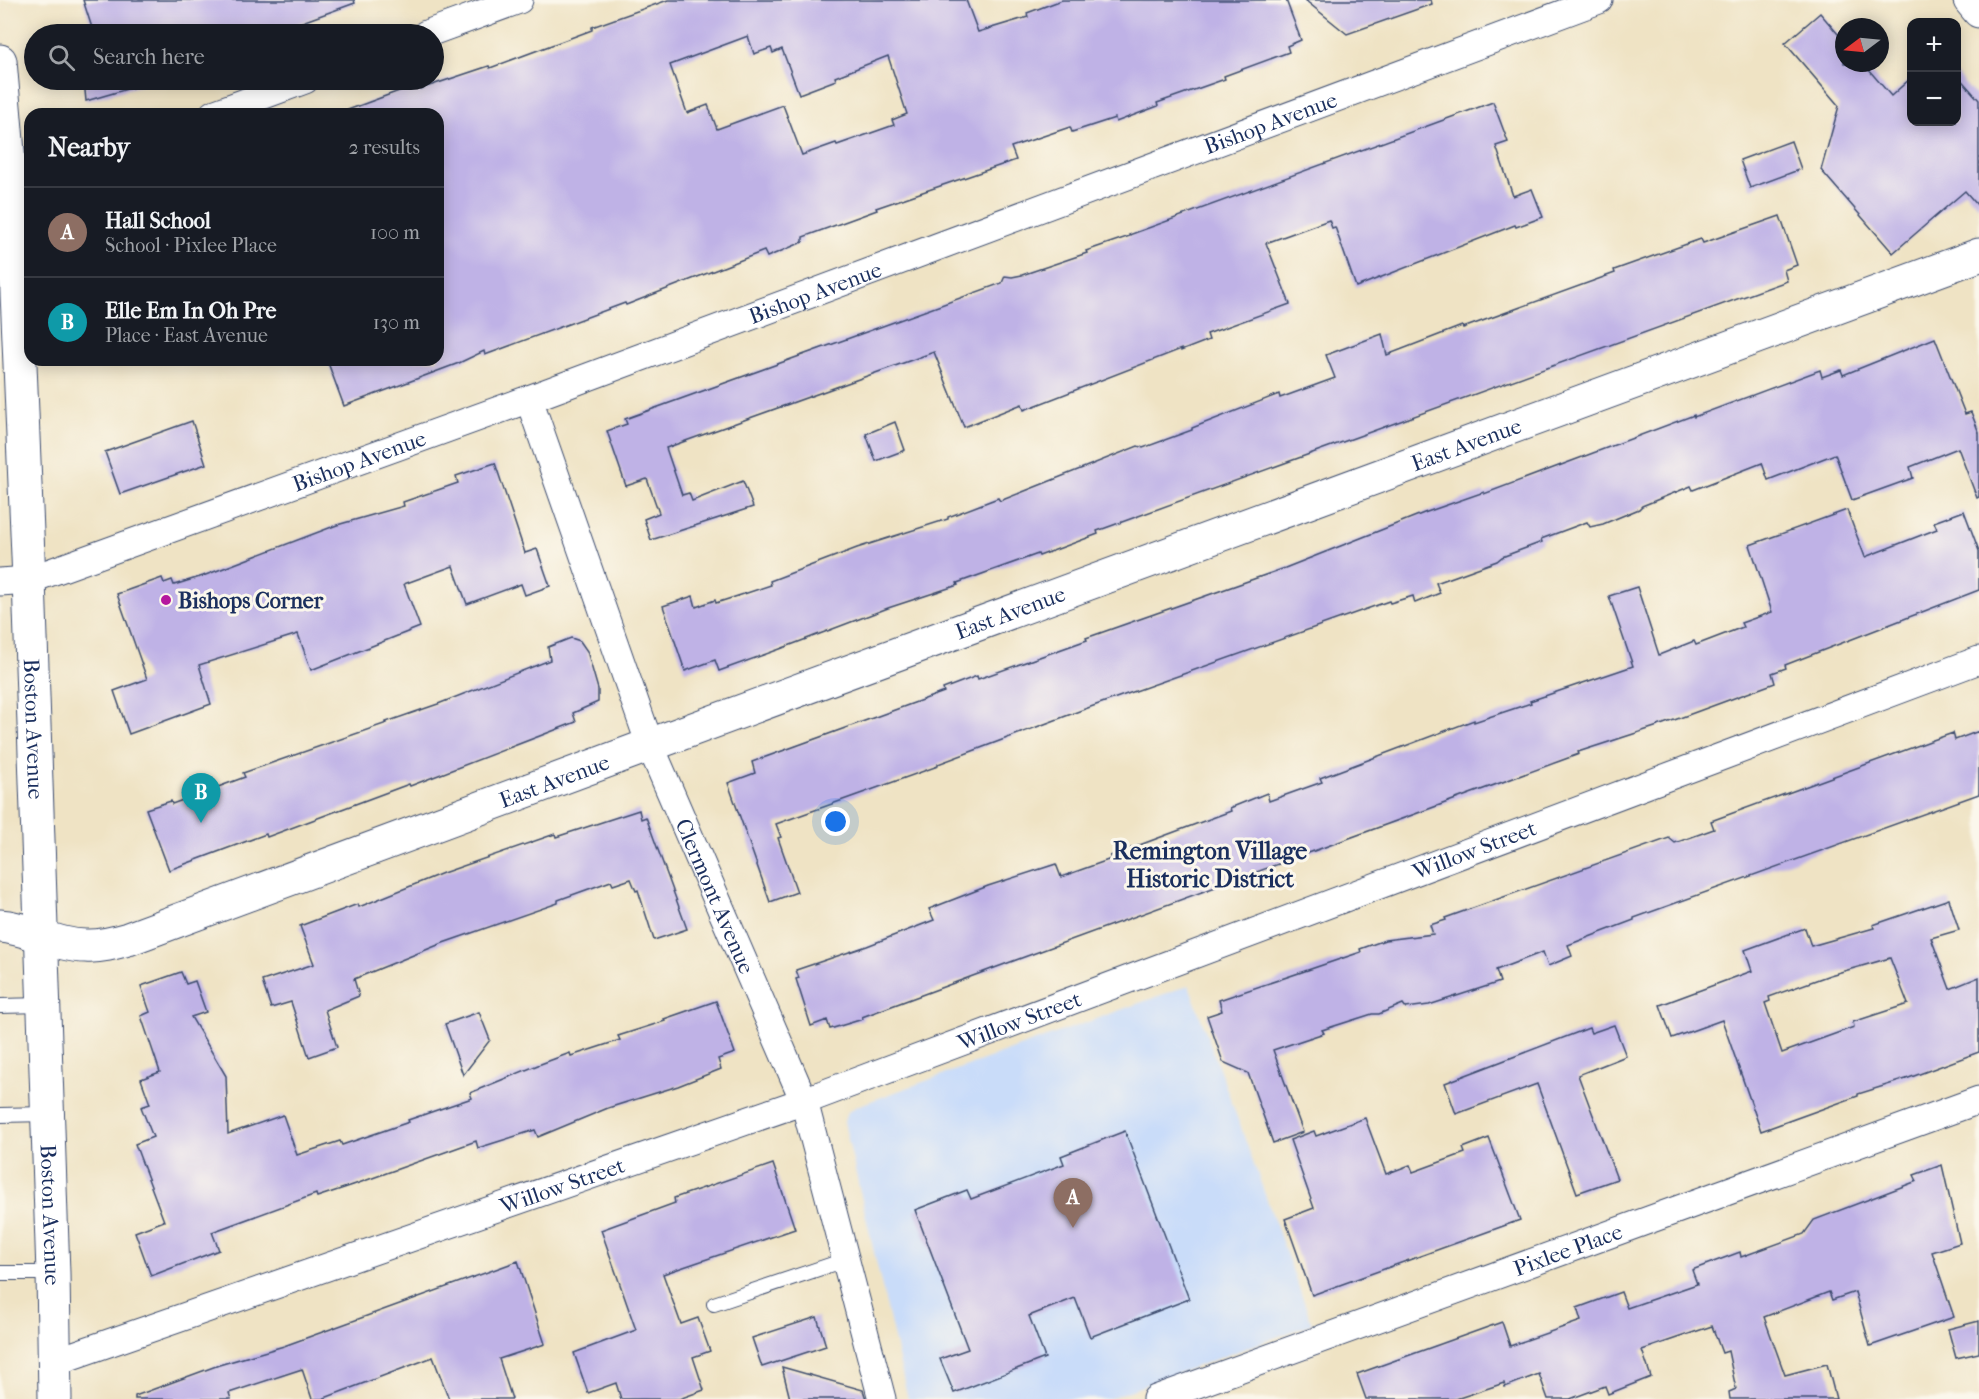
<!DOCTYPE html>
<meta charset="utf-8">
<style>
body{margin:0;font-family:"IM FELL French Canon",serif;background:#20242c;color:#f1f3f6}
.controls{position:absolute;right:18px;top:18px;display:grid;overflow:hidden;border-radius:12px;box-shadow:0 3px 15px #0003}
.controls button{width:54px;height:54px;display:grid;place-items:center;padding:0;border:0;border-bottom:2px solid #363941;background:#171b24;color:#f1f3f6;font:30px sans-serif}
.compass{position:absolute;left:1835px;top:18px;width:54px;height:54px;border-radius:50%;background:#171b24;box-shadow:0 3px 15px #0003;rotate:254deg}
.you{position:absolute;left:836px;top:822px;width:21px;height:21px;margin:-15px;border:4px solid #fff;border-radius:50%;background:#1a73e8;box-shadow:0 0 0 9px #1a73e833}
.badge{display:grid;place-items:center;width:39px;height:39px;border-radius:50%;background:#2563eb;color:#fff;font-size:20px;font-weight:700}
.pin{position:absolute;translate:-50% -50px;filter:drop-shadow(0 2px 3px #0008)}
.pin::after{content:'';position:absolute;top:32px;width:21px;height:18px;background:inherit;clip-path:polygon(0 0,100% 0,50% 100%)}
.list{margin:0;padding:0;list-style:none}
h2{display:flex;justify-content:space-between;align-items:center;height:78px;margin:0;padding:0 24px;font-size:26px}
h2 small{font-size:20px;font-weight:400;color:#9ea1a6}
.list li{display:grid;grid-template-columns:39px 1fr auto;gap:18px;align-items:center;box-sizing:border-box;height:90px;padding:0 24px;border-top:2px solid #363941}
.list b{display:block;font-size:22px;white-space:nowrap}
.list p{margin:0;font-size:20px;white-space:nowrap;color:#9ea1a6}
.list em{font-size:20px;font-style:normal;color:#9ea1a6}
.icon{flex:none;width:33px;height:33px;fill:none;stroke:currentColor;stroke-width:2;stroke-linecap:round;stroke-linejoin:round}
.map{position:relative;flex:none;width:1979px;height:1399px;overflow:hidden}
.search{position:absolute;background:#171b24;box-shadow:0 3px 15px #0003;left:24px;top:24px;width:420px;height:66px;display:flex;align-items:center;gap:15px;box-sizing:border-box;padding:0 21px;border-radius:33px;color:#9ea1a6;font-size:22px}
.panel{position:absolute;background:#171b24;box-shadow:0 3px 15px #0003;left:24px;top:108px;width:420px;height:258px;border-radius:18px}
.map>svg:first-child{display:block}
.built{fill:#c9dcf9}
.building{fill:#bfb2e6;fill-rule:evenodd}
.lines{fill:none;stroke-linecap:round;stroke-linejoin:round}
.service-casing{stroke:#3b4a6d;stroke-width:16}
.minor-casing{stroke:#3b4a6d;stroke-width:29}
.tertiary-casing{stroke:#3b4a6d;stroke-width:35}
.secondary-casing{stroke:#3b4a6d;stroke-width:35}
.primary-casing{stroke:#3b4a6d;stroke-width:35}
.service{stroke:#fff;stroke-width:14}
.minor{stroke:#fff;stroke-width:27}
.tertiary{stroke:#fff;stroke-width:33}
.secondary{stroke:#fff;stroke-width:33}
.primary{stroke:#fff;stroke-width:33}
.poi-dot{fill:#b5179e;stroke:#fbf7ec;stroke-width:2}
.labels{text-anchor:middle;stroke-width:6;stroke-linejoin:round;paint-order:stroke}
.street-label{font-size:22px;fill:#1b2f5e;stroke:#fbf7ec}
.poi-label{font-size:22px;font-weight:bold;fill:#1b2f5e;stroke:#fbf7ec;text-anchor:start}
.neighbourhood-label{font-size:24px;font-weight:bold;fill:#1b2f5e;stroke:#fbf7ec}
</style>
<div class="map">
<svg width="1979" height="1399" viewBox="0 0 1979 1399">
<rect width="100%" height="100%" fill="#fbf7ec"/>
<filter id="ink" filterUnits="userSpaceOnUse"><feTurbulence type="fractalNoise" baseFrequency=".0167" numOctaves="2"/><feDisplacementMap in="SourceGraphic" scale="12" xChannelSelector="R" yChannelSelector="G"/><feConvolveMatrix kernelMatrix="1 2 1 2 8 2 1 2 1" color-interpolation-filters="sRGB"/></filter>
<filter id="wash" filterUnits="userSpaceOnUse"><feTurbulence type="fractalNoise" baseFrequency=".008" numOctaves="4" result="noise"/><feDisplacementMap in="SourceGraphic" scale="24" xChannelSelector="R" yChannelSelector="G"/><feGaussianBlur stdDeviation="1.35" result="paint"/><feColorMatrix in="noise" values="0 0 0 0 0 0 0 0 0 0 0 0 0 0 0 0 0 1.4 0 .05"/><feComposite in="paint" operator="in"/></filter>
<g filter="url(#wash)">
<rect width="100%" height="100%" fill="#efe3c4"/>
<polygon class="built" points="1189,985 1312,1324 1108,1399 908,1399 846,1131 844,1121 848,1112 857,1106"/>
<g id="blocks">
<g class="building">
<polygon points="83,0 354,0 355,3 269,34 94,34"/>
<path d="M668,0h298l12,32 50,-15 -1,-4 35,-13h224l15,40 -14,6 2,6 -65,24 1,3 -68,24 1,3 -42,16 -1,-4 -43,14 -2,-5 -59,20 5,13 -140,48 1,2 -74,27v5l-36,15 -3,-6 -138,54 -1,-2 -140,52 -1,-4 -25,12 -115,43 -17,-46h111v-246h-92l-1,-3 73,-27 2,5 69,-23 1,2 102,-38v-3zM748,36l6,18 17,-6 2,5 9,-4 17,45 37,-14 -1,-3 53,-21 19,58 -15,6 2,5 -57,20 -1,-2 -34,12 -19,-50 -66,24 -9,-24 -21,8 -17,-48z"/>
<polygon points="1305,0 1431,0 1432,4 1347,34"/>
<polygon points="1820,13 1844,41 1844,63 1863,63 1891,96 1911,78 1911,122 1956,122 1956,74 1979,100 1979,207 1965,191 1893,253 1821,170 1839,106 1785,43"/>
<polygon points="84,80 155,80 155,81 86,101"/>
<polygon points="1493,102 1508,142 1496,146 1513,196 1532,189 1543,217 1516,227 1515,225 1356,287 1335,227 1332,228 1329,220 1266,243 1290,304 1207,334 1209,340 1181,351 1181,349 1024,410 1022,404 964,427 934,352 666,448 682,495 689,493 692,501 743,481 753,507 651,540 644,519 659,513 647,479 626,486 607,431 627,424 625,419 1002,283 1005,276 1012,277 1022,275 1087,253 1086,251 1130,236 1129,235"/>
<polygon points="1791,141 1801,169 1750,188 1740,160"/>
<polygon points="1780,216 1797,265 1784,270 1787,281 1097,531 1098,534 1039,556 1038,554 957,583 958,585 888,608 780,649 719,671 715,660 685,671 663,606 693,596 696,607 715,600 716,603 747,593 771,585 770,581 857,548 948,519 948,517 998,498 1000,501 1138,446 1143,448 1192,430 1192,428 1279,394 1280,398 1335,378 1326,355 1382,334 1387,355 1462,326 1463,328 1615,273 1614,270 1701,239 1703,243"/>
<polygon points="1935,338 1965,414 1971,412 1979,433 1979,497 1977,498 1958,448 1910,467 1913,478 1852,500 1835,454 1768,480 1762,463 1693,490 1691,486 1642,506 1639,509 1603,524 1590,527 1587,522 1541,539 1542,542 1502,557 1497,561 1436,583 1440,593 1415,603 1413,596 1390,603 1389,601 1082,710 938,764 938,766 776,824 781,837 778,838 797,892 770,902 728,783 755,773 752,762 944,692 943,689 977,676 978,679 1087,640 1086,638 1285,568 1424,513 1484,492 1484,494 1694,415 1694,417 1820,370 1822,377 1841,370 1843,375"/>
<polygon points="192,421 206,464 120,494 105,452"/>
<polygon points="895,422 905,450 876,461 866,434"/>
<polygon points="495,463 525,553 537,549 550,586 525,595 521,584 467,604 453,566 404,584 420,627 311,670 298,634 199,665 211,704 129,734 114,691 147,679 117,594 162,578 164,583 172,580 174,585 203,576 337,525 404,506 403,502 458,483 456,476"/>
<polygon points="1847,510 1865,557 1937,529 1934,522 1964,511 1979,551 1979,590 1785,665 1786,668 1772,673 1775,683 1658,726 1578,752 1579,754 1016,960 862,1017 863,1019 830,1029 827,1020 811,1026 796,979 799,978 796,970 867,946 934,920 929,909 988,886 1056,864 1061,877 1111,859 1110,856 1231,811 1230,808 1267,793 1269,801 1322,782 1320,778 1360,763 1474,720 1474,722 1531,703 1530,701 1633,666 1609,596 1637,587 1659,655 1694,641 1696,645 1743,627 1741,623 1772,612 1750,545"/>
<polygon points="571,638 580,641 587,651 598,689 598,702 573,713 576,722 410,786 409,784 267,837 266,834 169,870 146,809 171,801 172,804 245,777 243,773 387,723 386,722 438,704 550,660 548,647"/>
<polygon points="1979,731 1979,794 1634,918 1634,920 1568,945 1572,956 1548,966 1543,952 1496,970 1500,982 1429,1005 1406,1008 1403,1004 1379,1014 1372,1014 1322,1030 1324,1033 1273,1050 1303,1132 1273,1143 1248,1073 1223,1062 1207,1016 1222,1011 1219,1000 1361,952 1360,949 1385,940 1433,934 1430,925 1446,920 1445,918 1669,838 1675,843 1714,829 1711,821 1933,740 1953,733 1955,740"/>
<polygon points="639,810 641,819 646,817 687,929 654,940 638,890 636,891 631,879 613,885 611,881 558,900 558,903 443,943 354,979 359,996 325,1010 337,1047 309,1057 291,1002 271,1008 262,981 314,964 300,926 358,904 359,907 443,873 555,834 556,837"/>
<path d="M1949,899l10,31 -28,8 19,51 29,-12v75l-73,27 -48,15v2l-97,35 -39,-111 -50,18 -12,-33 92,-34 -7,-21 60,-22 6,18 63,-18 -1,-3zM1890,958l18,46 -55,18 1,5 -72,26 -17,-50 5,-2 -1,-4 61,-22z"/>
<polygon points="181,972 186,984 195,981 206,1012 191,1017 226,1076 228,1134 283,1115 297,1155 340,1141 342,1145 409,1122 408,1120 472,1098 470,1093 538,1065 570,1053 571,1056 620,1040 618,1036 665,1021 664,1019 716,1001 735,1053 718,1059 721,1069 678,1086 608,1108 538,1137 535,1130 478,1148 476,1141 353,1185 317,1197 316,1194 212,1232 219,1250 151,1276 135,1232 164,1221 135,1144 153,1137 141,1107 150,1104 141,1079 160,1072 141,1016 150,1012 141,986"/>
<polygon points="479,1012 490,1040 463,1075 445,1024"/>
<polygon points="1614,1025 1626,1056 1578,1075 1617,1179 1577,1193 1537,1084 1456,1114 1445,1083 1589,1028 1591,1033"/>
<polygon points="1365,1118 1386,1174 1410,1165 1413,1172 1465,1153 1463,1148 1489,1138 1520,1220 1312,1295 1285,1219 1314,1208 1290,1140 1314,1131 1316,1136"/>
<polygon points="1125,1131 1189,1299 1090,1337 1075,1298 1029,1316 1045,1358 954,1393 940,1359 968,1349 915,1210 967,1190 971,1199 1064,1164 1061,1156"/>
<polygon points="773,1164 795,1229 663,1274 681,1324 698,1318 710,1351 693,1357 704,1390 679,1399 621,1399 616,1383 588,1393 574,1353 636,1330 601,1230 675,1203 674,1198"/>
<polygon points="1942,1165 1960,1243 1932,1252 1954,1317 1870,1346 1855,1292 1832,1300 1829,1292 1764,1317 1785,1375 1827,1364 1836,1399 1730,1399 1729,1392 1736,1389 1728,1351 1722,1353 1712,1326 1642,1350 1651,1377 1608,1394 1605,1386 1570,1399 1548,1399 1539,1374 1505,1387 1504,1383 1456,1399 1366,1399 1357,1374 1502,1322 1510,1346 1581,1321 1577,1308 1621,1292 1627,1308 1697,1284 1692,1270 1740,1252 1741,1257 1804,1234 1814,1220 1917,1181 1914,1175"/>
<polygon points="518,1261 545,1344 499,1359 512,1399 449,1399 433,1357 322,1399 312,1399 302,1369 229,1393 231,1399 135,1399 135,1396 219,1365 284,1346"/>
<polygon points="817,1317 826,1346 762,1367 752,1338"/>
<polygon points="1979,1321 1979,1353 1956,1358 1948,1329"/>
<polygon points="782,1367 863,1390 866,1399 790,1399"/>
</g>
</g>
</g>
<g filter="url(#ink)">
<use href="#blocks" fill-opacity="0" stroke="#3b4a6d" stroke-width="1.5"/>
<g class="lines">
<g class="service-casing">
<g id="service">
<polyline points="0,1006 43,1005"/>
<polyline points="0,1115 47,1114"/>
<polyline points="0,1273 53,1273"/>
<polyline points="714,1304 845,1260"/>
</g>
</g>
<g class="minor-casing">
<g id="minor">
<polyline points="426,34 519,0"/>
<polyline points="213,114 305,80"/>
<path id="s1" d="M529,399l121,346 154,356 78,298"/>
<path id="s2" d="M0,582l29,-2 500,-181 1070,-399"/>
<path id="s3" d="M54,1362l750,-261 1175,-441"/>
<path id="s4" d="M1156,1399l823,-299"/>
</g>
</g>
<g class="tertiary-casing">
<g id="tertiary">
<path id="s5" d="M0,926c30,2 56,20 86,20 14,1 28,-3 42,-7l522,-194 1329,-490"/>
</g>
</g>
<g class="secondary-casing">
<polyline id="secondary" points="1970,0 1979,11"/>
</g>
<g class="primary-casing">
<g id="primary">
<path id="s6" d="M0,61l14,160 15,359 24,693 2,126"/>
</g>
</g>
<use href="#service" class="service"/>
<use href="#minor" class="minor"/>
<use href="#tertiary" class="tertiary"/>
<use href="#secondary" class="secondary"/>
<use href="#primary" class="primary"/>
</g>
</g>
<circle class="poi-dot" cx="166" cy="600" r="6"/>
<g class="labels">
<g class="street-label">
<text dy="8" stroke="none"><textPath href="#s2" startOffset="1352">Bishop Avenue</textPath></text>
<text dy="8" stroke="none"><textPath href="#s2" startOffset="866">Bishop Avenue</textPath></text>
<text dy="8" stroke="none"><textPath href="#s5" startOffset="1558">East Avenue</textPath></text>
<text dy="8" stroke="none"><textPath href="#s2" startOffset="380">Bishop Avenue</textPath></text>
<text dy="8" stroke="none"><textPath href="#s5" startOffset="1072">East Avenue</textPath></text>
<text dy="8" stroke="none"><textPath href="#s6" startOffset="669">Boston Avenue</textPath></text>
<text dy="8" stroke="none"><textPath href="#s5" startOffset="586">East Avenue</textPath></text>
<text dy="8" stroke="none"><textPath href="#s3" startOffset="1510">Willow Street</textPath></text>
<text dy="8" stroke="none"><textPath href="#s1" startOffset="531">Clermont Avenue</textPath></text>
<text dy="8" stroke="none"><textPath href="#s3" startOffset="1024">Willow Street</textPath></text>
<text dy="8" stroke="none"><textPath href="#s3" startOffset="538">Willow Street</textPath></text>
<text dy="8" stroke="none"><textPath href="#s6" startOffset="1155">Boston Avenue</textPath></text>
<text dy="8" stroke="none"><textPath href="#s4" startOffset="438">Pixlee Place</textPath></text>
</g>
<g class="poi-label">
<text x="178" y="608">Bishops Corner</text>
</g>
<g class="neighbourhood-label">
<text x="1210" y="859">Remington Village<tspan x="1210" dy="28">Historic District</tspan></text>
</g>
</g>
</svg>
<div class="controls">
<button>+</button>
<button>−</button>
</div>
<svg class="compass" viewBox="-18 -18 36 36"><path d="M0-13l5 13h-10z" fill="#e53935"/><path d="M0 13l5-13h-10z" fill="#9ea1a6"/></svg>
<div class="you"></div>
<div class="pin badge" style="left:1073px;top:1228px;background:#8d6e63">A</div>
<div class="pin badge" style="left:201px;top:823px;background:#0f9aa8">B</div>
<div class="search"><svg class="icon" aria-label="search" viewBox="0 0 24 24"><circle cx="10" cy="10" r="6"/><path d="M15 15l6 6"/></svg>Search here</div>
<section class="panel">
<h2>Nearby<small>2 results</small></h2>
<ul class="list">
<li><span class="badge" style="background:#8d6e63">A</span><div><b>Hall School</b><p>School · Pixlee Place</p></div><em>100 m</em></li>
<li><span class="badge" style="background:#0f9aa8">B</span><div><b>Elle Em In Oh Pre</b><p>Place · East Avenue</p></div><em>130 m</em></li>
</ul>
</section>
</div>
